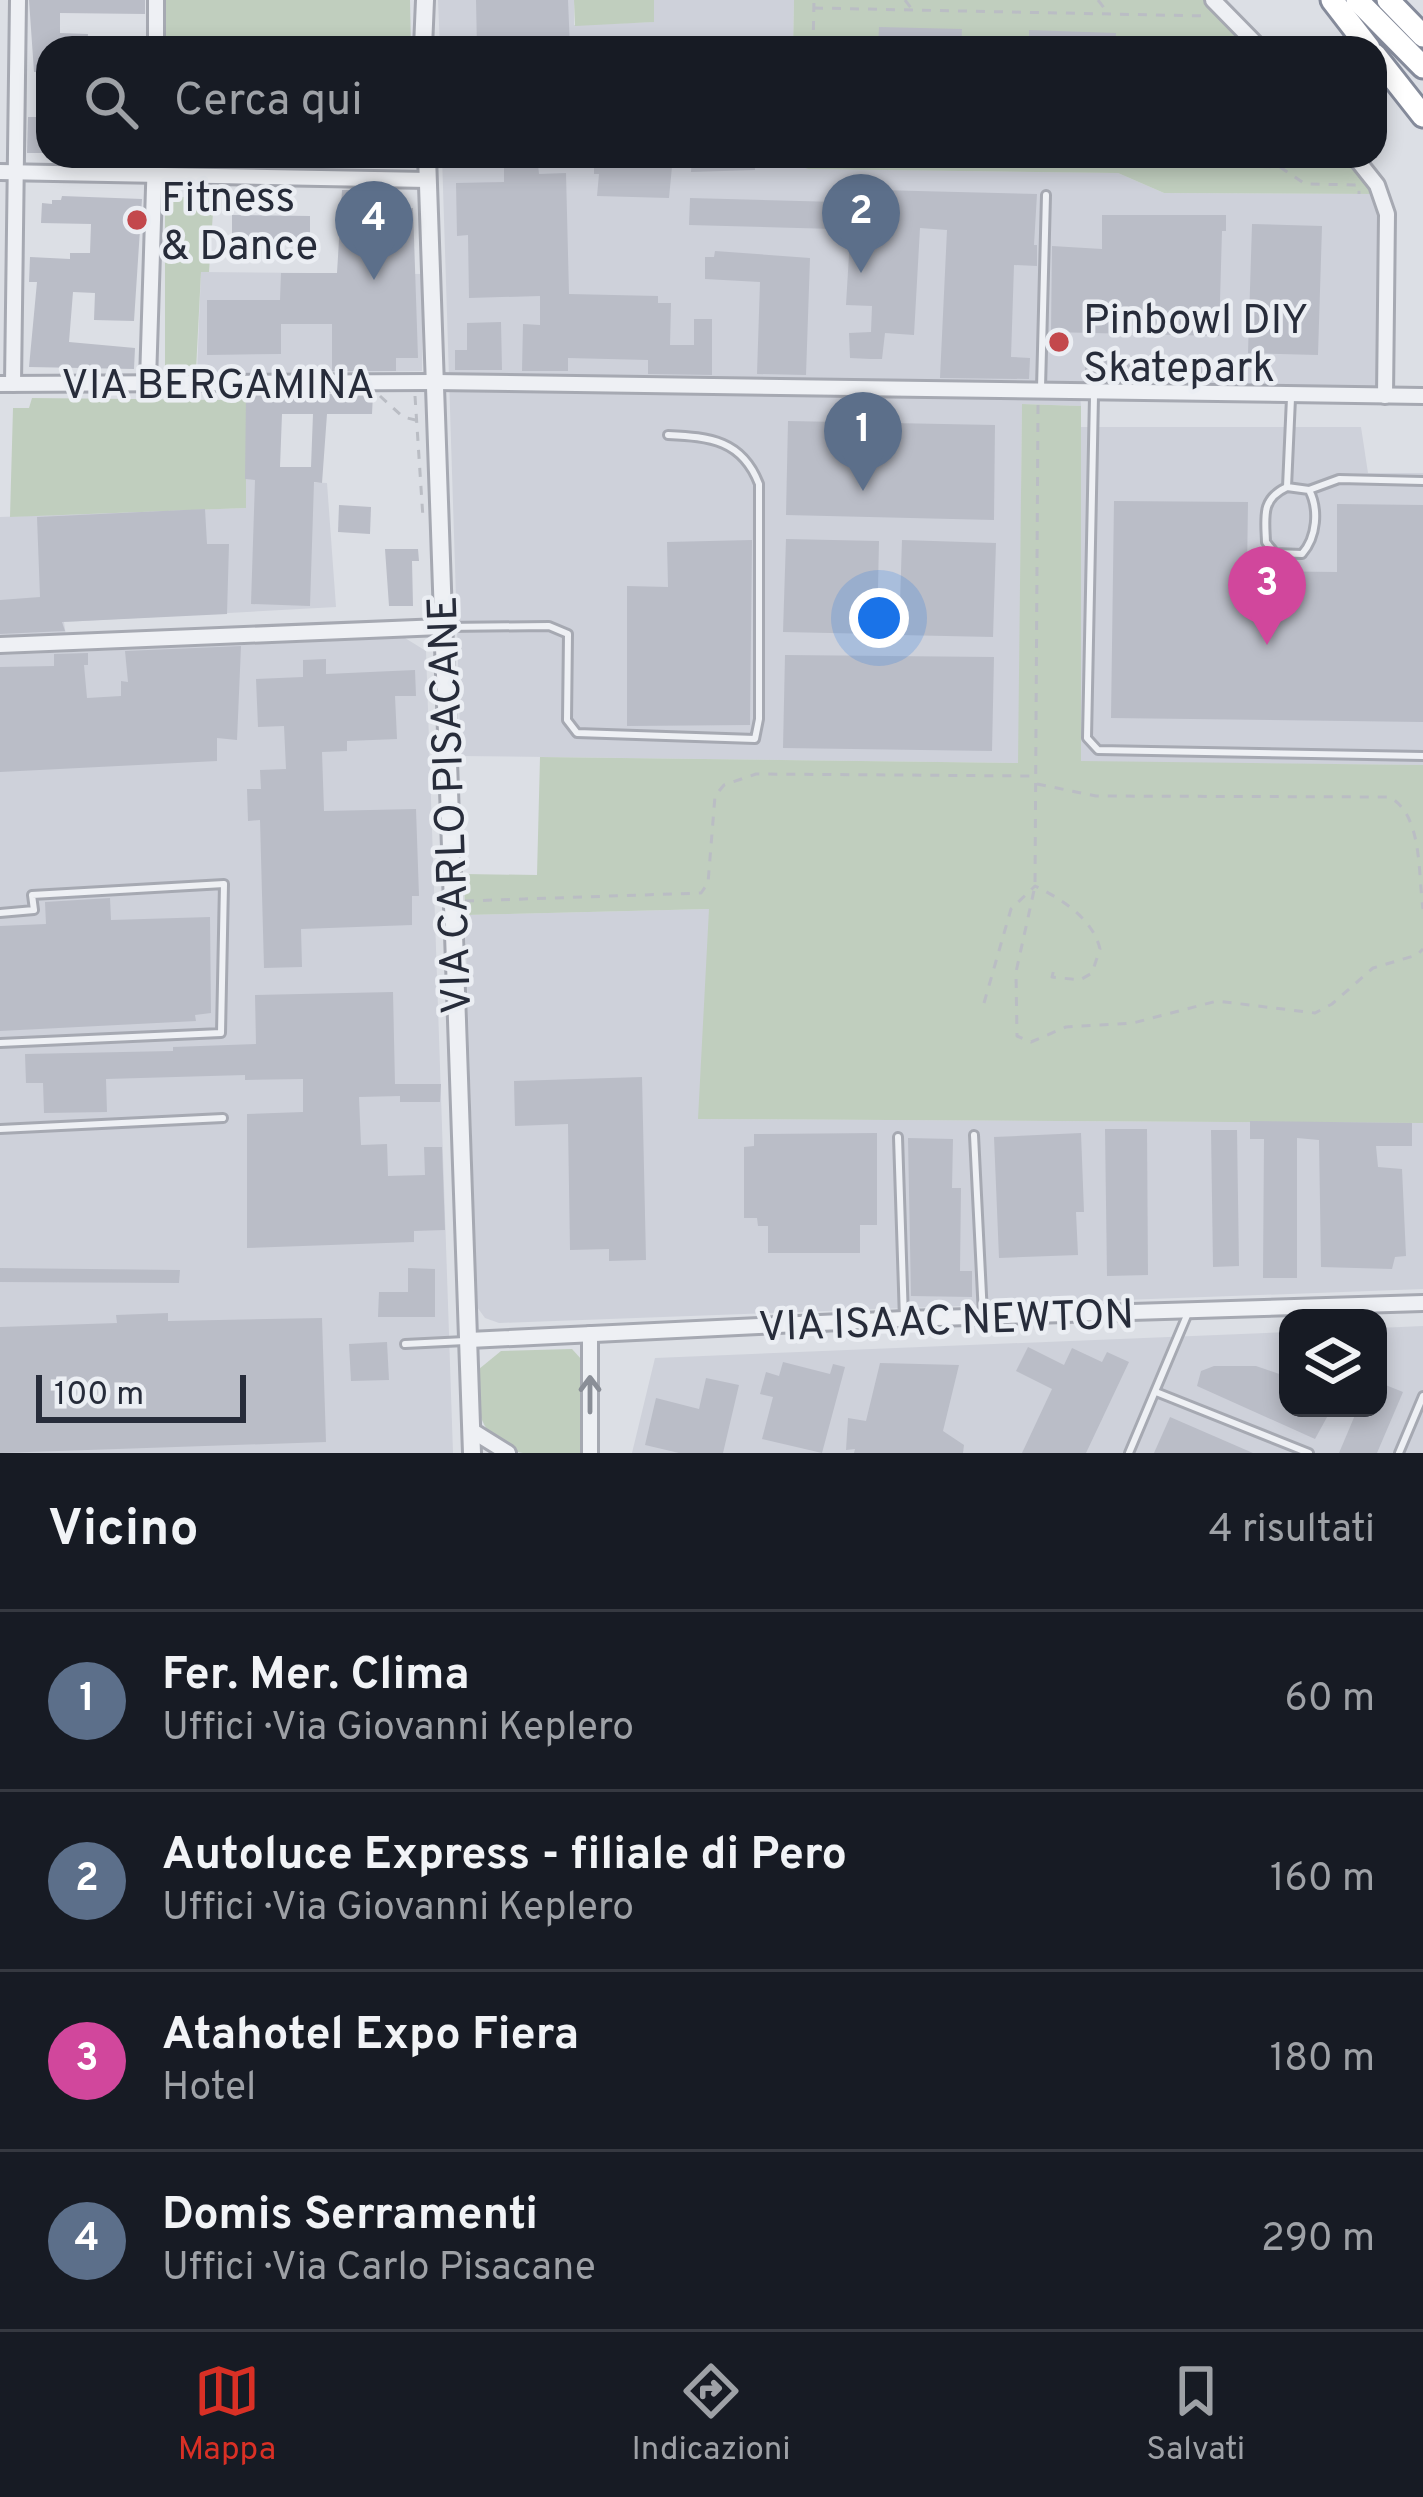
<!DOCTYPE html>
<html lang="it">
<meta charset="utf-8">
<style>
body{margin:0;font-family:Overpass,sans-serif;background:#242831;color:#f1f3f6}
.controls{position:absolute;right:36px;bottom:36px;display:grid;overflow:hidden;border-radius:24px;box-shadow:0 6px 18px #0003}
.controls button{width:108px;height:108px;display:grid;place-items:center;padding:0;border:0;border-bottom:3px solid #363941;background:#171b24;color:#f1f3f6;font:60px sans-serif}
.scale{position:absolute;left:36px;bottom:30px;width:210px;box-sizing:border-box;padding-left:12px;border:6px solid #272c3a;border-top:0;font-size:33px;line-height:42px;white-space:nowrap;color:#272c3a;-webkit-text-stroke:9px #ebeef3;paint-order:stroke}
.you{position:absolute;left:879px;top:618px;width:42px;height:42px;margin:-30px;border:9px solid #fff;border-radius:50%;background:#1a73e8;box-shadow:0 0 0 18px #1a73e833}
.badge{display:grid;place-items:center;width:78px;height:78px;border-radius:50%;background:#d93025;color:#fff;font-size:39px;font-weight:700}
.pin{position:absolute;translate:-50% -99px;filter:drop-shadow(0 3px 6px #0008)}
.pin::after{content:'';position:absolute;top:63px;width:42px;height:36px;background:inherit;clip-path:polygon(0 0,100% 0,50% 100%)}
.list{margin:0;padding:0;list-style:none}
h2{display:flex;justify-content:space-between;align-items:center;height:156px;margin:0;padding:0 48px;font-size:51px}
h2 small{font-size:39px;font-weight:400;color:#9ea1a6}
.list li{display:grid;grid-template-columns:78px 1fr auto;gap:36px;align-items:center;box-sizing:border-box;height:180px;padding:0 48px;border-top:3px solid #363941}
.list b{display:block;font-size:45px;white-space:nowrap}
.list p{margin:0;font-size:39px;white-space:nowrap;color:#9ea1a6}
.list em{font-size:39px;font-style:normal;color:#9ea1a6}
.icon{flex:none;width:66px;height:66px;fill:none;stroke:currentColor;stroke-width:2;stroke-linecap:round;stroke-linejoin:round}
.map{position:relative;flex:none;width:1423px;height:1453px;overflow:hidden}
.search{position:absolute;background:#171b24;box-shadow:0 6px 18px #0003;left:36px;right:36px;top:36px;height:132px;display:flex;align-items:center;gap:30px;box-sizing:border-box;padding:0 42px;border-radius:36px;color:#9ea1a6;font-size:45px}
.sheet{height:876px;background:#171b24}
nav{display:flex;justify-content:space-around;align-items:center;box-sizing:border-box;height:168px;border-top:3px solid #363941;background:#171b24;font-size:33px;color:#9ea1a6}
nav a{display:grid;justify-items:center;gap:6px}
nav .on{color:#d93025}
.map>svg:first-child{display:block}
.built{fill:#ced1da}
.green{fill:#c0cebe}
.building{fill:#babdc7;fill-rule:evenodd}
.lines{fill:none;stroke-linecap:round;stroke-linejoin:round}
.service-casing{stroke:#a6a9b2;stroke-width:12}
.minor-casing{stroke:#a6a9b2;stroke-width:20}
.tertiary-casing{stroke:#a6a9b2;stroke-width:22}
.trunk-casing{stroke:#858b9b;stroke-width:27}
.path{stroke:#babdc4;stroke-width:3;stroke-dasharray:9 9;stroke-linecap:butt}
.service{stroke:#eef0f4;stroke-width:6}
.minor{stroke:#eef0f4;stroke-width:14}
.tertiary{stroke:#eef0f4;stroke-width:16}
.trunk{stroke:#fff;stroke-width:21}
.oneway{stroke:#8a8e97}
.poi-dot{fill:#c3484c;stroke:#ebeef3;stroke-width:4.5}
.labels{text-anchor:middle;stroke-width:9;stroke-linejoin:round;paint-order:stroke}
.poi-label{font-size:42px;fill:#272c3a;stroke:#ebeef3;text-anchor:start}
.street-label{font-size:42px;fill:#272c3a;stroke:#ebeef3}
</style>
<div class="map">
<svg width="1423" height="1453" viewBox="0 0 1423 1453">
<rect width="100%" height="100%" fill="#dcdfe5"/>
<g class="built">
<polygon points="438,0 574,0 574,25 653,22 654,0 794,0 793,48 440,48"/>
<polygon points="442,156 791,156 808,169 1118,173 1164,193 1381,194 1385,396 1080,393 1081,406 1022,404 1019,763 461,756"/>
<polygon points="201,272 423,274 422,371 197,374"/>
<polygon points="1081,427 1361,427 1368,473 1423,473 1423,765 1081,762"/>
<polygon points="245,479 327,483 336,607 64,622 66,636 0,639 0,517 246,508"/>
<polygon points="405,638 426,651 453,1453 0,1453 0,655"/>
<polygon points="710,909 699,1119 1423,1123 1423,1289 499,1323 485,1318 477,1307 465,915"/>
<polygon points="1423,1326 1423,1453 632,1453 655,1358 1288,1332 1288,1408 1378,1408 1378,1328"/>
</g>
<g class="green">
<polygon points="166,0 410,0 411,48 165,48"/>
<polygon points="574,0 654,0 654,22 575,26"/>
<polygon points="794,0 1213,0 1260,48 793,48"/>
<polygon points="791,156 1354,156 1381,194 1164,193 1118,173 808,169 798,165"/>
<polygon points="165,197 214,197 209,272 201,272 196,370 165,369"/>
<polygon points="231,391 246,392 246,508 10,517 13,408 29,408 32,398 230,400"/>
<polygon points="1022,404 1081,406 1081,761 1423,765 1423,1123 698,1119 709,909 465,915 464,874 537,875 540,757 1018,763"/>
<path d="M572,1349l10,11 1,93c-19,0 -41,0 -60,0 -40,-7 -53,-49 -44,-84l22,-18z"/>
</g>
<g class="building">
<polygon points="29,0 145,0 145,14 60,13 60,33 88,34 87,48 48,48 48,72 34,72"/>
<polygon points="476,0 568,0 570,48 477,48"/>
<polygon points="879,27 962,29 961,48 878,48"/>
<polygon points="1029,30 1116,33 1115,48 1029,48"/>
<polygon points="28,117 48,117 48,153 27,153"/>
<polygon points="594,156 673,156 669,198 597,196 599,174 594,174"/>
<polygon points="692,156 754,156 755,170 691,172"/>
<polygon points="538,165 539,174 566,173 569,294 658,296 658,303 671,303 670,345 694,345 694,319 712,319 712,375 648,374 648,360 568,358 568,371 522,371 523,324 540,325 540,296 469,298 468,235 457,236 456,183 504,182 504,166"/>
<polygon points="838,189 1037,194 1034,245 1037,245 1037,266 1014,265 1011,357 1030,358 1029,379 940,378 947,230 920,228 914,335 885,333 882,359 871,359 850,358 849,333 871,332 872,306 846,305 850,238 833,237 834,229 689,225 690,198 837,202"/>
<polygon points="342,190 367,190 368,239 390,240 393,209 413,208 418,358 396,358 396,371 332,371 332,324 281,324 281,354 207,355 207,300 280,300 281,273 337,273"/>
<polygon points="62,196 142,199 134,321 94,320 95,293 73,292 69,342 135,348 134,369 29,367 37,282 29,282 30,257 70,259 70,253 90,253 91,224 41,223 42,203 52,204 52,200 61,200"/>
<polygon points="232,215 310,216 310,244 232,244"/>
<polygon points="1102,215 1226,215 1226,231 1222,231 1219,336 1051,332 1052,246 1102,249"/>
<polygon points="1252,224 1322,226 1318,355 1248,353"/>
<polygon points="715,251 810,258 806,375 757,374 760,282 705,279 705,257 714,257"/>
<polygon points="501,322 502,370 455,370 455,350 467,350 467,323"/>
<polygon points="1085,356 1139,356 1139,364 1196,359 1196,363 1237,364 1237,379 1085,378"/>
<path d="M246,394h127l-1,20h-45l-5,69 -8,-1 -4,124 -59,-2 4,-124 -10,-1zM282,414h31l-2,53h-31z"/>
<polygon points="788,421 995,425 994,520 786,515"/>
<polygon points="1114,501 1248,502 1247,571 1337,572 1337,504 1423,505 1423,722 1111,718"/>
<polygon points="339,505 371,507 370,534 338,532"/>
<polygon points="205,509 207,544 229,544 227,614 62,622 65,631 0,634 0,600 40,597 37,517"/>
<polygon points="786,539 879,541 877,634 783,632"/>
<polygon points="752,540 750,725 627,726 627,586 668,587 667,542"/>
<polygon points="902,540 996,543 993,637 899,635"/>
<polygon points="385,549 418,549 419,561 412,561 413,606 389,606"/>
<polygon points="241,646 237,740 217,738 217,761 0,772 0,667 54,666 54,654 88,653 88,665 84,665 87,698 121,696 121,681 128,682 125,651"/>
<polygon points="785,655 994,657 992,751 783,748"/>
<polygon points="326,659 326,674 415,670 416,696 395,696 397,739 347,741 347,751 322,752 324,811 416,809 419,896 412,896 412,925 301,929 302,967 264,968 260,820 248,821 247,789 261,789 260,770 286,769 284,726 258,727 256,679 303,677 303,660"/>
<polygon points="110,898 111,920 210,917 211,1013 195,1015 196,1021 0,1031 0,926 46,924 45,902"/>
<polygon points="393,992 395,1084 441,1084 440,1102 400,1102 400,1096 359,1097 361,1145 387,1144 388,1176 425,1175 424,1147 442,1147 445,1230 414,1231 414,1242 247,1248 247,1114 303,1112 303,1079 245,1080 245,1075 106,1079 107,1112 44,1113 43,1083 26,1083 25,1054 173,1051 173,1047 256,1044 255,995"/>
<polygon points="642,1077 646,1260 609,1261 609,1249 570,1250 568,1124 515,1126 514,1081"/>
<polygon points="1250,1121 1412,1123 1412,1146 1376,1146 1378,1167 1402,1169 1406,1256 1395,1257 1392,1269 1321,1267 1319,1140 1297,1138 1297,1278 1263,1278 1264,1139 1250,1139"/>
<polygon points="1105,1129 1147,1129 1148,1275 1107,1276"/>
<polygon points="1211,1130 1237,1130 1239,1266 1213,1267"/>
<polygon points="877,1133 877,1225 860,1225 860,1253 768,1253 768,1226 758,1226 757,1218 744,1218 744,1147 754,1146 754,1134"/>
<polygon points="1081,1133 1084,1212 1076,1212 1078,1255 999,1258 994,1137"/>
<polygon points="908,1138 953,1139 952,1188 961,1188 960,1271 972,1271 972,1297 911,1296"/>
<polygon points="0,1268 180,1270 179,1283 0,1282"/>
<polygon points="408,1268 435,1269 435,1317 378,1317 379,1292 408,1292"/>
<polygon points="168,1313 168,1321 322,1318 326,1442 0,1453 0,1327 117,1323 116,1315"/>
<polygon points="387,1342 389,1380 351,1381 349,1344"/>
<polygon points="1028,1347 1064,1365 1072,1348 1102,1362 1107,1352 1129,1362 1086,1453 1022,1453 1052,1389 1016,1371"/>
<polygon points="783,1362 830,1374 833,1364 845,1367 822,1453 762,1439 773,1397 760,1394 766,1372 779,1376"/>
<polygon points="880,1363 959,1365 943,1431 964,1445 963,1453 854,1453 855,1449 846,1450 848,1418 866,1421"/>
<polygon points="1214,1366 1256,1366 1288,1377 1288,1408 1332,1408 1315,1439 1197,1386 1201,1371"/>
<polygon points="706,1378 739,1385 723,1453 679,1453 645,1445 656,1398 699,1409"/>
<polygon points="1378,1382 1403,1392 1377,1453 1339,1453 1358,1408 1378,1408"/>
<polygon points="1170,1417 1253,1453 1154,1453"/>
</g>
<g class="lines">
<g class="service-casing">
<g id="service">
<polyline points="1041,388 1046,195"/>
<polyline points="1094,396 1087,738 1098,750 1423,756"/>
<path d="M1287,487l22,3c10,19 8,47 -7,64l-27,-1 -9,-11c-1,-26 -5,-43 21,-55l4,-89"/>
<polyline points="1309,490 1339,479 1423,481"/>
<path d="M444,627l105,-1 19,8 -1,86 10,13 178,6 4,-20v-235c-17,-44 -49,-47 -91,-49"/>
<polyline points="0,913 34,910 32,895 224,884 221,1033 0,1043"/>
<polyline points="0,1129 223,1118"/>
<polyline points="974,1135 983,1315"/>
<polyline points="898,1137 904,1319"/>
<polyline points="405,1344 465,1341"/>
<polyline points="1156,1392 1309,1453"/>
<polyline points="1129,1453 1188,1313"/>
<polyline points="1399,1453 1423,1396"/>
</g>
</g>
<g class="minor-casing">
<g id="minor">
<polyline points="1213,0 1260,48"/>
<polyline points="156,48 156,0"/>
<polyline points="1354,156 1377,185 1387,214 1385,396"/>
<polyline points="0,172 428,180"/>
<polyline points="148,381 155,156"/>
<polyline points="0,384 435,382 1423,396"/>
<polyline points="13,384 18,0"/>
<polyline points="0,645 441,627"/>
<polyline points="590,1334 590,1453"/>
<polyline points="469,1340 904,1319 1423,1303"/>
<polyline points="471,1430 508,1453"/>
</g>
</g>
<g class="tertiary-casing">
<g id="tertiary">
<polyline points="423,48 425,0"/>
<polyline points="427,156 472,1453"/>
</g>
</g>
<g class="trunk-casing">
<g id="trunk">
<polyline points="1332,0 1369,48"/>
<polyline points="1357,0 1423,67"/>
<polyline points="1388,0 1423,36"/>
<polyline points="1375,55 1423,116"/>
</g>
</g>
<g class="path">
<polyline points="905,0 911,8"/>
<polyline points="1098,0 1108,13"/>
<polyline points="814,8 1208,16"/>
<polyline points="813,48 814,0"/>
<polyline points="812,156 1280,167 1305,184 1359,185 1359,194"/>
<polyline points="380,396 403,417 420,421"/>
<polyline points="415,396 423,518"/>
<polyline points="1038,405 1035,886 1016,972 1017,1036 1031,1042 1066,1027 1133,1023 1217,1001 1315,1013 1332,1004 1373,968 1417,955 1423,949"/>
<path d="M1037,784l59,12 293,1c34,17 29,78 34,112"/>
<polyline points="465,901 701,893 708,883 715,796 724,785 756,774 1034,776"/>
<path d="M984,1003l27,-94 24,-23c27,13 58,33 65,63l-8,24 -12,7 -28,-3 2,-8"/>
</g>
<use href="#service" class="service"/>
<use href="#minor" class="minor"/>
<use href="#tertiary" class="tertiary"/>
<use href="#trunk" class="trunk"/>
</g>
<defs><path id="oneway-shaft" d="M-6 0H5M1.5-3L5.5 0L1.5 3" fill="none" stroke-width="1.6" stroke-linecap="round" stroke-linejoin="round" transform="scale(3)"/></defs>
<use class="oneway" href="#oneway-shaft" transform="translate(590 1394) rotate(-90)"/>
<g class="poi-dot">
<circle cx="137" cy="220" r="12"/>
<circle cx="1059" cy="342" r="12"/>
</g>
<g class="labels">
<g class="poi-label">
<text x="161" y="211">Fitness<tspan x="161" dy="48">&amp; Dance</tspan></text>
<text x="1083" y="333">Pinbowl DIY<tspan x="1083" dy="48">Skatepark</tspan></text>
</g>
<g class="street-label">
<text x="218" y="398">VIA BERGAMINA</text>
<text transform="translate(448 805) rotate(-92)" y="15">VIA CARLO PISACANE</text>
<text transform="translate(946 1319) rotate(-2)" y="15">VIA ISAAC NEWTON</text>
</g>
</g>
</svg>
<div class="controls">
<button><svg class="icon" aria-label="layers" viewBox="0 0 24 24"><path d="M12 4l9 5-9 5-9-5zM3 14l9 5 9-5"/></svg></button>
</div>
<div class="scale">100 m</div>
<div class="you"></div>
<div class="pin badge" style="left:863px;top:491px;background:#5c6f8a">1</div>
<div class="pin badge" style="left:861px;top:273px;background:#5c6f8a">2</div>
<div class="pin badge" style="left:1267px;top:645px;background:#d1479c">3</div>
<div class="pin badge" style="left:374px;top:280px;background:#5c6f8a">4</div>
<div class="search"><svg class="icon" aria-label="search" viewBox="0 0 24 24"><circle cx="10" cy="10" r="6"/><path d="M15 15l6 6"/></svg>Cerca qui</div>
</div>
<section class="sheet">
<h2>Vicino<small>4 risultati</small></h2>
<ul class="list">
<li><span class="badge" style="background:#5c6f8a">1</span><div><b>Fer. Mer. Clima</b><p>Uffici · Via Giovanni Keplero</p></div><em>60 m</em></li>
<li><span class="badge" style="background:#5c6f8a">2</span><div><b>Autoluce Express - filiale di Pero</b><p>Uffici · Via Giovanni Keplero</p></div><em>160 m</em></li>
<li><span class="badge" style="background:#d1479c">3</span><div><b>Atahotel Expo Fiera</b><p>Hotel</p></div><em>180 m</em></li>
<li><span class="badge" style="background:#5c6f8a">4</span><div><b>Domis Serramenti</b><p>Uffici · Via Carlo Pisacane</p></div><em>290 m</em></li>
</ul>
</section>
<nav>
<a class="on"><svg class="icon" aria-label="map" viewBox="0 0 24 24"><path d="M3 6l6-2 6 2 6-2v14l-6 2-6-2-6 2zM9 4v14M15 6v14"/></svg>Mappa</a>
<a><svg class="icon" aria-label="directions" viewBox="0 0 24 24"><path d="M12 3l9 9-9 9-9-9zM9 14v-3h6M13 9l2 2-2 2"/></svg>Indicazioni</a>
<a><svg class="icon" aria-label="saved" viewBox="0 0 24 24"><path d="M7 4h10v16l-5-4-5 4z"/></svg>Salvati</a>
</nav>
